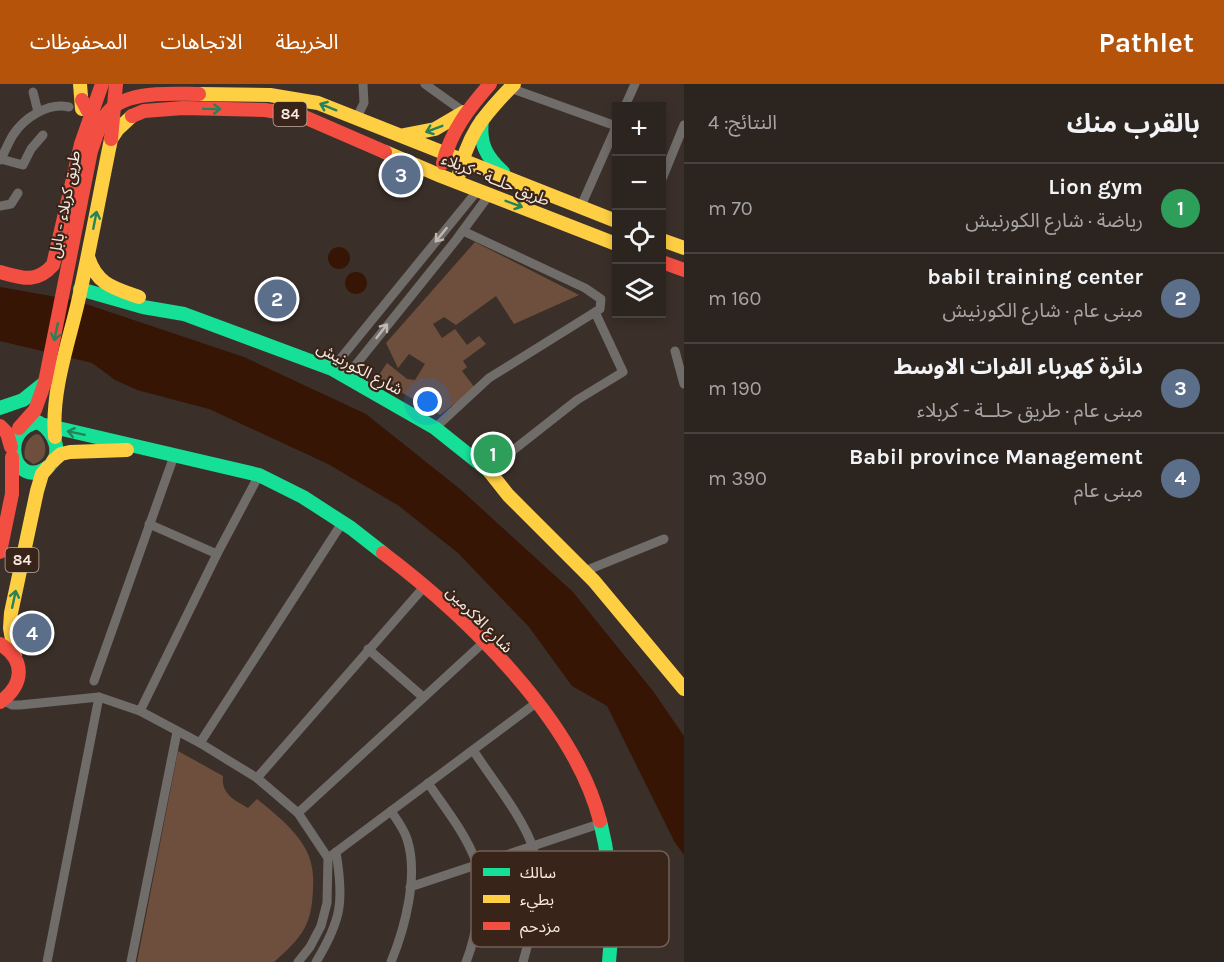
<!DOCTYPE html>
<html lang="ar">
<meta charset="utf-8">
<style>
body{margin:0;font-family:Karla,"Noto Sans Arabic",sans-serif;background:#38302c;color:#f1f3f6;direction:rtl}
.controls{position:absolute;right:18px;top:18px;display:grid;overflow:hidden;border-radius:0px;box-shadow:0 3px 9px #0003}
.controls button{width:54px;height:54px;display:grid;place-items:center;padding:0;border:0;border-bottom:2px solid #48413d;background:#2c241f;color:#f1f3f6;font:30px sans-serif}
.you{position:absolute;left:428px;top:318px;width:21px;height:21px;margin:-15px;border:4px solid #fff;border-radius:50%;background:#1a73e8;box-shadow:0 0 0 9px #1a73e833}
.badge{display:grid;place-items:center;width:39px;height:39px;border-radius:50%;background:#b45309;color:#fff;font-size:20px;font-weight:700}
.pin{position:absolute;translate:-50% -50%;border:3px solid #fff;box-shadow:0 2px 6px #0006}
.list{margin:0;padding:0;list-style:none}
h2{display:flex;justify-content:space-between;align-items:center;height:78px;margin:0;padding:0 24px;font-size:26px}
h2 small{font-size:20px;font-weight:400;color:#a6a4a4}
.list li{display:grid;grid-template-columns:39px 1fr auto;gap:18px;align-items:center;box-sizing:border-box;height:90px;padding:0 24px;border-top:2px solid #48413d}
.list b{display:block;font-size:22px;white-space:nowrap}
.list p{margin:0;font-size:20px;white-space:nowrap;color:#a6a4a4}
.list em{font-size:20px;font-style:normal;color:#a6a4a4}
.icon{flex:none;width:33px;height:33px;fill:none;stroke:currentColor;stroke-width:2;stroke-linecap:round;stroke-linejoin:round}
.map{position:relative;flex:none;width:684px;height:878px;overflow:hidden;direction:ltr}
header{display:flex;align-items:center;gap:36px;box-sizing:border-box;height:84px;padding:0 30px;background:#b45309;color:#fff}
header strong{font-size:28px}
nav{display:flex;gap:33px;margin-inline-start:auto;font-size:21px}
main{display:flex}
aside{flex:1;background:#2c241f}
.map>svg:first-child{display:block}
.green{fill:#6e4f3d}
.water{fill:#361504}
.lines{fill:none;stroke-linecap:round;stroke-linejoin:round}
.street{stroke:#706c69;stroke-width:9}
.fast{stroke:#16e098;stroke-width:14}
.slow{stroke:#ffcf43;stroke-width:14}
.jam{stroke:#f24e42;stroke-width:14}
.oneway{stroke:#278258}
.oneway2{stroke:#c2b8b2}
.labels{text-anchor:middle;stroke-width:4.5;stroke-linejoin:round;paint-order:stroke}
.shield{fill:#382418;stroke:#beafa5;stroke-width:1.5}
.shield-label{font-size:15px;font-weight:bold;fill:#f8eae2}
.street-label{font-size:16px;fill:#f8eae2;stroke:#382418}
.key{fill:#382418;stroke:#725f55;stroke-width:1.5}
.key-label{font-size:16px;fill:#f8eae2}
</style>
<header>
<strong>Pathlet</strong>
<nav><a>الخريطة</a><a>الاتجاهات</a><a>المحفوظات</a></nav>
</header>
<main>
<aside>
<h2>بالقرب منك<small>النتائج: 4</small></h2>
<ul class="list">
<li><span class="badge" style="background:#2e9e5b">1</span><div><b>Lion gym</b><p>رياضة · شارع الكورنيش</p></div><em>70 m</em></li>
<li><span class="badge" style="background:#5c6f8a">2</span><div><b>babil training center</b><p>مبنى عام · شارع الكورنيش</p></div><em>160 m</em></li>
<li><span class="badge" style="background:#5c6f8a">3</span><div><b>دائرة كهرباء الفرات الاوسط</b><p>مبنى عام · طريق حلــة - كربلاء</p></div><em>190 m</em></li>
<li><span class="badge" style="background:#5c6f8a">4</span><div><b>Babil province Management</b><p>مبنى عام</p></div><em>390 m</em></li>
</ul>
</aside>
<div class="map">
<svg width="684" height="878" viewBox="0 0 684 878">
<rect width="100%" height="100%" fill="#3b3029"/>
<g class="green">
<polygon points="475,158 579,211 514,240 496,212 456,241 444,233 433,240 442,254 455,245 467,261 479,252 486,260 463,277 467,283 462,287 475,304 440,331 377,294 387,279 407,295 415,296 425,280 409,270 398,284 386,259"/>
<path d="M36,350l4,1c8,10 8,26 -7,29l-8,-6c-2,-11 2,-20 11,-24z"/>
<path d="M178,667l45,25c-2,18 11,24 25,32l9,-9c17,14 37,29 48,49 7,12 9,27 8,40 -1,38 -11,49 -39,74h-137z"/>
</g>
<g class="water">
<circle cx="339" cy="174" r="11"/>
<circle cx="356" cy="199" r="11"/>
<polygon points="0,203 74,216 244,273 366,330 460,405 573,508 653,607 684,652 684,771 674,757 607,622 572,602 529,543 458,469 399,422 328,380 209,325 137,306 115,296 92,279 0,257"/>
</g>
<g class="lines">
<g class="street">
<polyline points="425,0 464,28"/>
<polyline points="510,4 616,42"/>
<polyline points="33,8 38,28"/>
<polyline points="625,22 635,0"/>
<polyline points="356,35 364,19 363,0"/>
<polyline points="1,75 23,81 31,65 43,51"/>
<path d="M0,76c5,-8 8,-17 13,-25 11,-17 35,-33 56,-28"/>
<polyline points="662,95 684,41"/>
<polyline points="0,122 11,120 18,109"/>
<polyline points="581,122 616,43"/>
<polyline points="675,267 684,300"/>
<polyline points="332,285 478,106"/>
<polyline points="346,293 456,156 489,111"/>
<polyline points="435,344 489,294 600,225 601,215 585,204 463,147"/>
<polyline points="488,386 577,316 623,288 595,228"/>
<polyline points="149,440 217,470"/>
<polyline points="585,487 664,455"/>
<polyline points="368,565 423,613"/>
<polyline points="94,597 174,372"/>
<polyline points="4,617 12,621 20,621 99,613 140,627 200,659 257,694 298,729 328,774 327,819 321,842 310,863 298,878"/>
<polyline points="140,627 217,470 259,391"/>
<polyline points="200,659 342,439"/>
<path d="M473,666c18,28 50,67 60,98 10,37 0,78 -10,114"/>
<polyline points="257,694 424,503"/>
<path d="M428,699c17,25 38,51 48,79 9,25 0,76 -10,100"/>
<path d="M391,727c6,9 13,18 16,28 12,36 -2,89 -16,123"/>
<polyline points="298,729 484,558"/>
<polyline points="328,774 536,619"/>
<polyline points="410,803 602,739"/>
<polyline points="47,878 99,613"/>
<polyline points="131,878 177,648"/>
<path d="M316,878c26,-43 28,-61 20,-110"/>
</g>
<g class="fast">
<path d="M482,36c-3,23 4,37 21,52"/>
<polyline points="80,205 143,223 184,230 332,285 435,344 489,387"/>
<polyline points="0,324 23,316 43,300"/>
<path d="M38,338c18,10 28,36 5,48 -31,15 -43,-41 -5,-48z"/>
<polyline points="45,341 259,391 303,413 351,444 383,469"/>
<path d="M600,737c12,47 14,94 9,141"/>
</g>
<g class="slow">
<polyline points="80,0 82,25"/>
<polyline points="199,10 270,11 318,19 616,137"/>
<polyline points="404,51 435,45 464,28"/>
<polyline points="385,68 441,92 616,160"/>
<path d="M457,98c10,-47 24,-64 57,-98"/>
<polyline points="662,156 684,164"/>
<path d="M88,173c9,28 26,31 51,40"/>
<path d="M55,353c-4,-45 13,-92 23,-135 12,-54 22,-109 33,-163l6,-9 15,-14"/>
<polyline points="53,377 61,370 70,368 127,366"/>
<polyline points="489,387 508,411 594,497 684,605"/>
<polyline points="15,573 10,544 11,529 37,407 42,390 48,383"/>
</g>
<g class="jam">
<polyline points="82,16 88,27 102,38"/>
<polyline points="132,32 144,27 183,24 265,26 302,32 385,68"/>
<polyline points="111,55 116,0"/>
<path d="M443,79c8,-32 26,-55 47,-79"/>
<polyline points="662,178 684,186"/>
<path d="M0,188c22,6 36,12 53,-7l28,-121 21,-60"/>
<polyline points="0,342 7,349 11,363"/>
<path d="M19,344l16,-18 10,-28 46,-231c4,-11 8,-25 14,-35 17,-27 67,-22 94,-22"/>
<polyline points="0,468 12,410 12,373"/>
<path d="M383,469c82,62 191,166 217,268"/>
<path d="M0,560c26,16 24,41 0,58"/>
</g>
</g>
<defs><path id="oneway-shaft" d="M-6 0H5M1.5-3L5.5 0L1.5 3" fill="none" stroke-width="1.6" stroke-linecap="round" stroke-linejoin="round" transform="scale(1.5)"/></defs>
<g class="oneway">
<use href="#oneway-shaft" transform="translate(328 23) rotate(-158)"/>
<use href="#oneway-shaft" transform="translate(212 25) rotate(1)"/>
<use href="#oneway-shaft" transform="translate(434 45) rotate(159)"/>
<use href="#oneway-shaft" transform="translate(514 120) rotate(21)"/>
<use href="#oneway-shaft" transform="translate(95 136) rotate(-79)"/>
<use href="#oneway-shaft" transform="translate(56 248) rotate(102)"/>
<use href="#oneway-shaft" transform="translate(76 349) rotate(-168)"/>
<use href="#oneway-shaft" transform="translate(14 515) rotate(-78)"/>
</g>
<g class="oneway2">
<use href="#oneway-shaft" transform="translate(441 151) rotate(129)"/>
<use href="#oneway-shaft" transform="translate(382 247) rotate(-52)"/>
</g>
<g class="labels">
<g class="shield">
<rect x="273.5" y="18" width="33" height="24" rx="4.5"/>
<rect x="5.5" y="464" width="33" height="24" rx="4.5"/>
</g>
<g class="shield-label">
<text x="290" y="35">84</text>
<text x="22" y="481">84</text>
</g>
<g class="street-label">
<text transform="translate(496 95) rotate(22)" y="6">طريق حلــة - كربلاء</text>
<text transform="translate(64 120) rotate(-79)" y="6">طريق كربلاء - بابل</text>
<text transform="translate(360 284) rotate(28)" y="6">شارع الكورنيش</text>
<text transform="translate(480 535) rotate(45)" y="6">شارع الاكرمين</text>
</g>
</g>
<rect x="471" y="767" width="198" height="96" rx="9" class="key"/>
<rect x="483" y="784" width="27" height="8" fill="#16e098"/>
<rect x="483" y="811" width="27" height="8" fill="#ffcf43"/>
<rect x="483" y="838" width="27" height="8" fill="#f24e42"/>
<g class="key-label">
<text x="520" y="794">سالك</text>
<text x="520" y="821">بطيء</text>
<text x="520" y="848">مزدحم</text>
</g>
</svg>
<div class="controls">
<button>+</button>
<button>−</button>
<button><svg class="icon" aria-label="locate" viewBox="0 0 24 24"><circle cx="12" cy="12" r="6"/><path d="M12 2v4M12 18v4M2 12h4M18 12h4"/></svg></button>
<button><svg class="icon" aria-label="layers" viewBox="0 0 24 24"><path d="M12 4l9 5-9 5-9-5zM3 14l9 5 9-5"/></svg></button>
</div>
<div class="you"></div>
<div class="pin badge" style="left:493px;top:370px;background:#2e9e5b">1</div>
<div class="pin badge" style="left:277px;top:215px;background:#5c6f8a">2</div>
<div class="pin badge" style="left:401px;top:91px;background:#5c6f8a">3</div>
<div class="pin badge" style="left:32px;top:549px;background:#5c6f8a">4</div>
</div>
</main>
